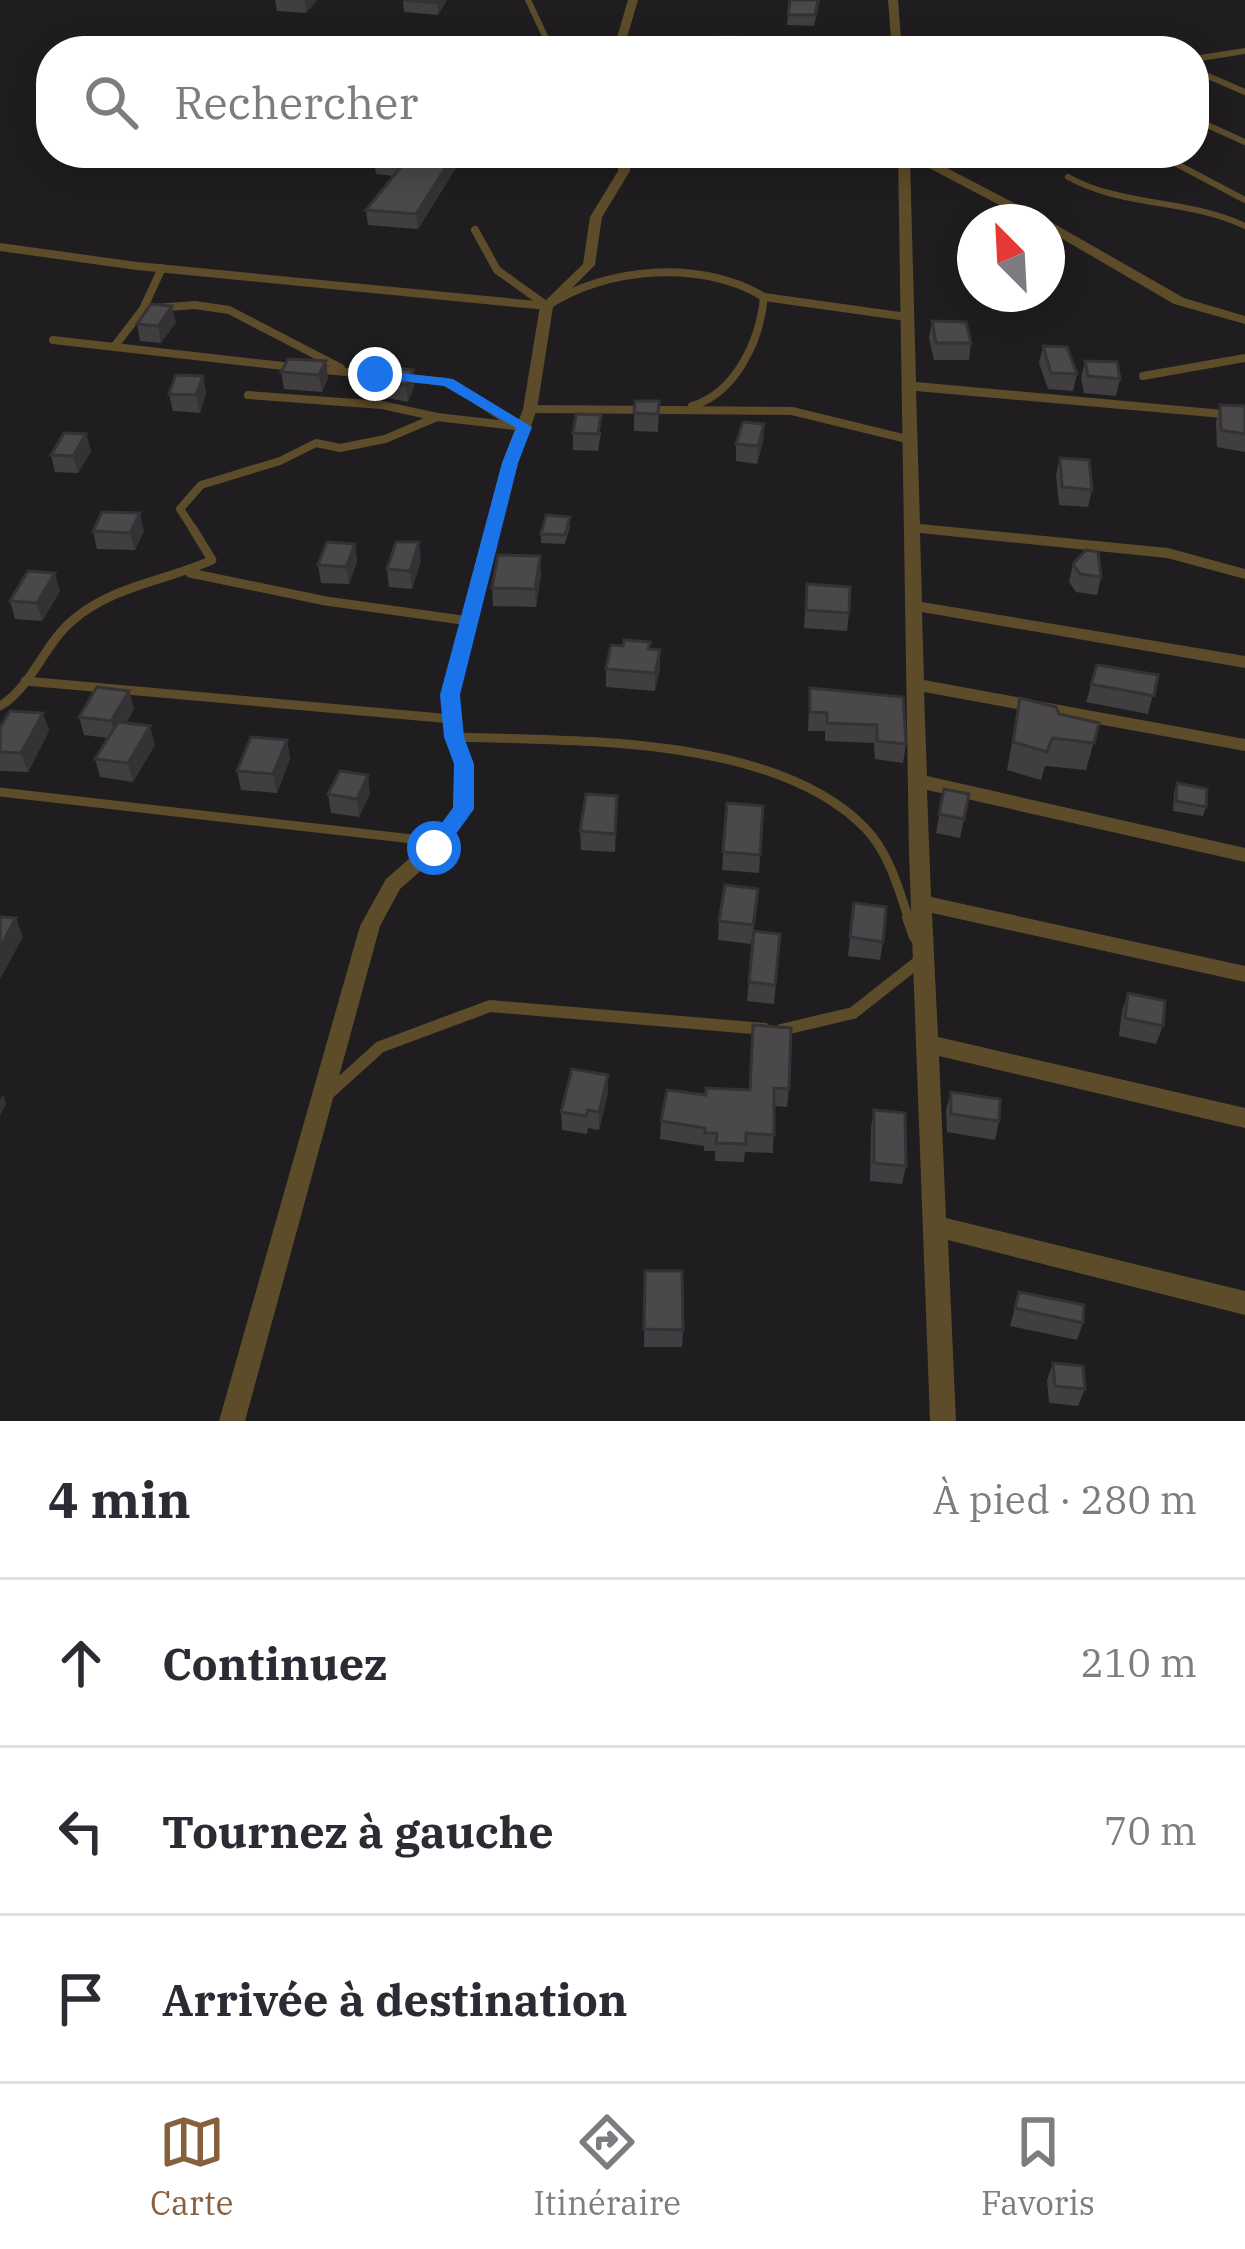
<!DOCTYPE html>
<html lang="fr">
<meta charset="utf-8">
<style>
body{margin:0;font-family:"IBM Plex Serif",serif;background:#f2f2f3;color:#2b2b33}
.compass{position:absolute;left:957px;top:204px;width:108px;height:108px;border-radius:50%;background:#fff;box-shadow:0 6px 30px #0003;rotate:336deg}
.stop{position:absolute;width:36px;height:36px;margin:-27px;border:9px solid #1a73e8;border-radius:50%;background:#fff}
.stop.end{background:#1a73e8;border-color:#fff;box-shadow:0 3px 12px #0008}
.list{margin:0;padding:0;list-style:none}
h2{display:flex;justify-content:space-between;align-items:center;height:156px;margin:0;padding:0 48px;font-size:51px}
h2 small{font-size:39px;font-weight:400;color:#7c7c81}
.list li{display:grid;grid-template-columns:78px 1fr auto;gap:36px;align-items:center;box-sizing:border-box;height:168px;padding:0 48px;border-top:3px solid #e1e1e2}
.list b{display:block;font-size:45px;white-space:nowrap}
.list em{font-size:39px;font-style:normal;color:#7c7c81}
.icon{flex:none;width:66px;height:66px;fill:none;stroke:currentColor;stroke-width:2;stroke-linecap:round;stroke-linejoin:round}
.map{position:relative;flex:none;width:1245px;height:1421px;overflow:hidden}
.search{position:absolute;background:#fff;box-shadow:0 6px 30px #0003;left:36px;right:36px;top:36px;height:132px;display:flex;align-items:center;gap:30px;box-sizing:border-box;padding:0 42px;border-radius:48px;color:#7c7c81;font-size:45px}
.sheet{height:660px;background:#fff}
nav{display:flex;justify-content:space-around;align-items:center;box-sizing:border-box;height:168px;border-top:3px solid #e1e1e2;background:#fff;font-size:33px;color:#7c7c81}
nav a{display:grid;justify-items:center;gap:6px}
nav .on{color:#87603e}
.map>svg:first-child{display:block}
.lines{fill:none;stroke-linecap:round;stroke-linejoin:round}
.service-far3{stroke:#5d4c29;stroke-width:6}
.service-far2{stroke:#5d4c29;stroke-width:8}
.service-far1{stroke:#5d4c29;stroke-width:9}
.service{stroke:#5d4c29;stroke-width:12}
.minor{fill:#5d4c29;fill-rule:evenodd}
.wall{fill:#403e41}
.shaded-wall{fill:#343235}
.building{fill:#4b484c;stroke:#343235;stroke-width:3}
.route{fill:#1a73e8}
</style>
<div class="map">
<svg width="1245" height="1421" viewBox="0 0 1245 1421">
<rect width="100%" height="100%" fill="#1f1d20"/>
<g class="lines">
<g class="service-far3">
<polyline points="528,0 552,51"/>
<polyline points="1194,59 1245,51"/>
<polyline points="1194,70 1245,92"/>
<polyline points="1194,119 1245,142"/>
<polyline points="1156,153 1245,200"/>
<path d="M1068,177c54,30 121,22 177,49"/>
</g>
<g class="service-far2">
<polyline points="475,230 497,270 543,303"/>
<path d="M0,247l137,19 410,40c59,-39 155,-47 217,-9l143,20"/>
<polyline points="162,268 143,309 195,305 229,310 341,368"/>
<polyline points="53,340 292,367"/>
<polyline points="114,347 143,309"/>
<polyline points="315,369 448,382 508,421"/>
<polyline points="1143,376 1245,358"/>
<polyline points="248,395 382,405 437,417"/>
<path d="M692,406c44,-13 68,-66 72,-109"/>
<polyline points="530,409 792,411 911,440"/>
<polyline points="195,532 180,509 201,485 280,461 316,443 340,448 385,439 437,417 524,427"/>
</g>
<g class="service-far1">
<polyline points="190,573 326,601 469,621"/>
<polyline points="25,681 452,719"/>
<path d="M0,706c32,-19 44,-62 73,-86 39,-34 93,-39 139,-60l-19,-31"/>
<path d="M454,737c121,4 322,-2 412,92 23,24 33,61 43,91"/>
<polyline points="0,792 439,842"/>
</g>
<g class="service">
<polyline points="908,917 915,937"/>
<polyline points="781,1030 853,1013 918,962"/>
<polyline points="328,1094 380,1047 490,1006 765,1029"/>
</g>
<g class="minor">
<polygon points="628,0 638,0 623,51 613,51"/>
<polygon points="888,0 898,0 902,51 892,51"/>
<polygon points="619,153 631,153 630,171 602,217 595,265 553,307 537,409 518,463 459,695 463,737 473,763 473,809 441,853 400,889 380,926 245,1421 219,1421 360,926 386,879 427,843 453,808 455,763 445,737 441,695 502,463 523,409 540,306 583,264 590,217 618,171"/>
<polygon points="898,153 918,153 1051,222 1184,298 1245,316 1245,324 1174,304 1047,230 1047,222 1032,222 910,158 916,382 1245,412 1245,420 916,391 920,524 1168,548 1245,569 1245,579 1167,558 920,533 922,602 1245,656 1245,668 922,612 924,680 1245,739 1245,751 924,692 927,776 1245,848 1245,862 927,790 931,897 1245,966 1245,982 932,913 938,1037 1245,1108 1245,1128 939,1056 946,1218 1245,1291 1245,1315 948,1240 956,1421 930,1421 909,854"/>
</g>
</g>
<g class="wall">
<polygon points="275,0 317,0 306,13 277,11"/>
<polygon points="447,0 438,15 404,12 403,1"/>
<polygon points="820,0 814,26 787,25 788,15"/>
<polygon points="374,161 457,166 418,229 368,225 366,210 393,176 376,174"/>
<polygon points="932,321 971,343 969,360 934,360 929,338"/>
<polygon points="176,322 161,343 140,341 137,324"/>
<polygon points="1043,346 1077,374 1073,391 1048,389 1039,363"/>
<polygon points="288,359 328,378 322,392 284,389 281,372"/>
<polygon points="1085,361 1120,379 1116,396 1084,393 1081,378"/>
<polygon points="413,370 414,387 408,402 387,398 385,381"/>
<polygon points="203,376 206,393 200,413 173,411 169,394"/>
<polygon points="659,401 658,432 634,431 634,413"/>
<polygon points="1220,405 1245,406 1245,452 1217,447 1216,422"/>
<polygon points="764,424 763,442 757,464 736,461 736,444"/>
<polygon points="601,432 598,451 573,450 573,433"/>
<polygon points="86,434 91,451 78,473 55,472 51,455"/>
<polygon points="1060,458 1092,490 1088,507 1059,505 1056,475"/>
<polygon points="570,526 565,544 541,543 541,534"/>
<polygon points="93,531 144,531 135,550 97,549"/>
<polygon points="355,544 357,562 349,584 321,583 318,565"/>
<polygon points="421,560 412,589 389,587 387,569"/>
<polygon points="1073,564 1101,577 1097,595 1076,592 1069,582"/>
<polygon points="541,574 536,607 493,606 492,588"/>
<polygon points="807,584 849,613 847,631 804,628"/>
<polygon points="60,591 42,621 15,619 10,601"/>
<polygon points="650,642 650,649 660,650 660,668 655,691 606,687 606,669 623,646"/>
<polygon points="1097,665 1158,675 1148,714 1086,702"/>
<polygon points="810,688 903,697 906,744 903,763 875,759 874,743 825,741 825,731 808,731"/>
<polygon points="129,691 134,709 126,723 155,745 133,782 100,777 95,759 108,738 84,735 79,717"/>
<polygon points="1020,698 1059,714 1099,723 1086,770 1045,766 1041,780 1007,770"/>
<polygon points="43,713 49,731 28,772 0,771 0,728"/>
<polygon points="287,740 290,759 277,793 241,790 237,771"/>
<polygon points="1177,783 1206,807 1203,816 1173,811 1174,793"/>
<polygon points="944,789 969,794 960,838 936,833"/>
<polygon points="328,794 370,794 359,817 331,813"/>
<polygon points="617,796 615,852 581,850 580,831"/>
<polygon points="727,803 763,806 759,873 722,870"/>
<polygon points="854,903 883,942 880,960 848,956"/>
<polygon points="757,908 751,944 718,940 719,921"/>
<polygon points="754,931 780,934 774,1004 747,1001"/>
<polygon points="1128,993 1163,1026 1156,1044 1119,1036 1122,1011"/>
<polygon points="753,1025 789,1089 787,1107 774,1106 773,1153 745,1152 744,1162 715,1161 715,1151 704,1151 704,1146 660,1139 661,1121 706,1095 749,1090"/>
<polygon points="608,1075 608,1093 599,1130 588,1128 587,1134 562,1130 561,1112"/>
<polygon points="951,1092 999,1121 995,1140 947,1132 946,1110"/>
<polygon points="874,1110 906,1166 902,1184 870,1181 871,1128"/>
<polygon points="645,1271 683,1330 682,1347 644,1347"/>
<polygon points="1019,1292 1083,1323 1077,1340 1010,1326"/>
<polygon points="1053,1363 1085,1389 1078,1406 1049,1403 1047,1380"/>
</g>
<g class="shaded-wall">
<polygon points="305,0 317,0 306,13"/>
<polygon points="439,0 447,0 438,15 437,3"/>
<polygon points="405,153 415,153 400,176 398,163"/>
<polygon points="456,153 457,166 418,229 416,214"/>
<polygon points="172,306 176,322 161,343 158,326"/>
<polygon points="326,361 328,378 322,392 319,375"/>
<polygon points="413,370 414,387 408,402 406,385"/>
<polygon points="203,376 206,393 200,413 196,395"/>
<polygon points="764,424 763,442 757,464 758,446"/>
<polygon points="86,434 91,451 78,473 73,456"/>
<polygon points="140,513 144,531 135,550 130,533"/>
<polygon points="419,542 421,560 412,589 410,571"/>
<polygon points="355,544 357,562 349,584 346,567"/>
<polygon points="540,556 541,574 536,607 535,589"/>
<polygon points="55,573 60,591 42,621 37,603"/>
<polygon points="660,650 660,668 655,691 655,673"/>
<polygon points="129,691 134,709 116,739 111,721"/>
<polygon points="43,713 49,731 28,772 21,753"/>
<polygon points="150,726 155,745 133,782 128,763"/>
<polygon points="287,740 290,759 277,793 273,774"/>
<polygon points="368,775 370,794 359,817 357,799"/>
<polygon points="16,918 23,937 0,979 0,947"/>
<polygon points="608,1075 608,1093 599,1130 599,1112"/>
<polygon points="3,1094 6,1104 0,1116 0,1099"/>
</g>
<g class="building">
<polygon points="404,0 439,0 437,3"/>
<polygon points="790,0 818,0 815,15 788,15"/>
<polygon points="717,37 739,37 738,51 716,51"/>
<polygon points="380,153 405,153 398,163 374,161"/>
<polygon points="412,153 455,153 416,214 366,210"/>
<polygon points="151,304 172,306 158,326 137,324"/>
<polygon points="932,321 966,322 971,343 936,343"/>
<polygon points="1043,346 1067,347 1077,374 1051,373"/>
<polygon points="288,359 326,361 319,375 281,372"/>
<polygon points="1085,361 1117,362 1120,379 1088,376"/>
<polygon points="390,367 413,370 406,385 385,381"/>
<polygon points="176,375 203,376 196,395 169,394"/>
<polygon points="635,401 659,401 658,414 634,413"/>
<polygon points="1220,405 1245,406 1245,434 1221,430"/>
<polygon points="576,414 601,415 598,434 573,433"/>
<polygon points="743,422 764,424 758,446 736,444"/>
<polygon points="64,433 86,434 73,456 51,455"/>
<polygon points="1060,458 1089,460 1092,490 1062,487"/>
<polygon points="102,512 140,513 130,533 93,531"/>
<polygon points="546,515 570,517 565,535 541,534"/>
<polygon points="327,542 355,544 346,567 318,565"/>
<polygon points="396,542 419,542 410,571 387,569"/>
<polygon points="1086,550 1098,552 1101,577 1080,574 1073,564"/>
<polygon points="498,555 540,556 535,589 492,588"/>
<polygon points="28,571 55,573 37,603 10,601"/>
<polygon points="807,584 850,587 849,613 806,610"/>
<polygon points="624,640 650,642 648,649 660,650 655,673 606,669 611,645 623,646"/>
<polygon points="1097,665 1158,675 1154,696 1091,684"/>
<polygon points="97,687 129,691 111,721 79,717"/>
<polygon points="810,688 903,697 906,744 877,741 877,725 827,723 827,713 810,712"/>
<polygon points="1020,698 1056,707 1059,714 1099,723 1094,743 1052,738 1047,752 1013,742"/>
<polygon points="10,711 43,713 21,753 0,752 0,728"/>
<polygon points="118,722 150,726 128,763 95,759"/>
<polygon points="251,737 287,740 273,774 237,771"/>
<polygon points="340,771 368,775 357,799 328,794"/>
<polygon points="1177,783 1207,789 1206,807 1176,801"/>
<polygon points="944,789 969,794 964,819 939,814"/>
<polygon points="586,794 617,796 615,834 580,831"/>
<polygon points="727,803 763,806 760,855 723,852"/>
<polygon points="725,885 758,889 753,925 719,921"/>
<polygon points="854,903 886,907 883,942 850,937"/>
<polygon points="0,917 16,918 0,947"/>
<polygon points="754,931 780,934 775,985 749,982"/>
<polygon points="1128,993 1165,1001 1163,1026 1125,1018"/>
<polygon points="753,1025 791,1028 789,1089 774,1088 774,1135 746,1133 746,1144 716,1143 717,1133 705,1133 705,1128 661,1121 667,1090 706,1095 706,1088 750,1090"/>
<polygon points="572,1069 608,1075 599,1112 588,1110 586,1116 561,1112"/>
<polygon points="951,1092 1000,1099 999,1121 951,1114"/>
<polygon points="874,1110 905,1113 906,1166 874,1163"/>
<polygon points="645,1271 682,1271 683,1330 644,1329"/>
<polygon points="1019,1292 1084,1305 1083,1323 1015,1308"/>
<polygon points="1053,1363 1083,1366 1085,1389 1055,1386"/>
</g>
<polygon class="route" points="375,370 453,379 532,427 518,463 460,695 464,737 474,764 474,809 442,853 434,856 423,848 453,808 454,764 444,737 440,695 502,463 516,428 444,386 370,377 370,371"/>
</svg>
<svg class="compass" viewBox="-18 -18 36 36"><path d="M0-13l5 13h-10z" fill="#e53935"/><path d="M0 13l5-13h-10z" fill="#7c7c81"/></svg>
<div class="stop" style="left:434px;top:848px"></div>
<div class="stop end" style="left:375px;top:374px"></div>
<div class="search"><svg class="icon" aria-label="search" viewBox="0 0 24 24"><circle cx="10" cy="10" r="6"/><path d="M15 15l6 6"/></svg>Rechercher</div>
</div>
<section class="sheet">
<h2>4 min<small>À pied · 280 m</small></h2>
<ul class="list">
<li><svg class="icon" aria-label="ahead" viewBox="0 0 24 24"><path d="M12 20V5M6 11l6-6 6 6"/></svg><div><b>Continuez</b></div><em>210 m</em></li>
<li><svg class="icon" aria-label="left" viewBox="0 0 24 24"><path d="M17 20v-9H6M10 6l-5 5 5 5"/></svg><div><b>Tournez à gauche</b></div><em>70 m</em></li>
<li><svg class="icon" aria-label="arrive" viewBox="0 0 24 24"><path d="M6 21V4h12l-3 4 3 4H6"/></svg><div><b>Arrivée à destination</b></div></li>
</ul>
</section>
<nav>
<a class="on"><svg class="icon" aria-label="map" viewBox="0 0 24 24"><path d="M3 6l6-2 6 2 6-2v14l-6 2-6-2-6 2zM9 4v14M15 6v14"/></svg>Carte</a>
<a><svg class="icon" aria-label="directions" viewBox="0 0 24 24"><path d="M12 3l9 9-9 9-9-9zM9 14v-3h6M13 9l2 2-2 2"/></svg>Itinéraire</a>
<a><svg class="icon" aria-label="saved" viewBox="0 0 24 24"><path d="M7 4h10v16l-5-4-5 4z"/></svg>Favoris</a>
</nav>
